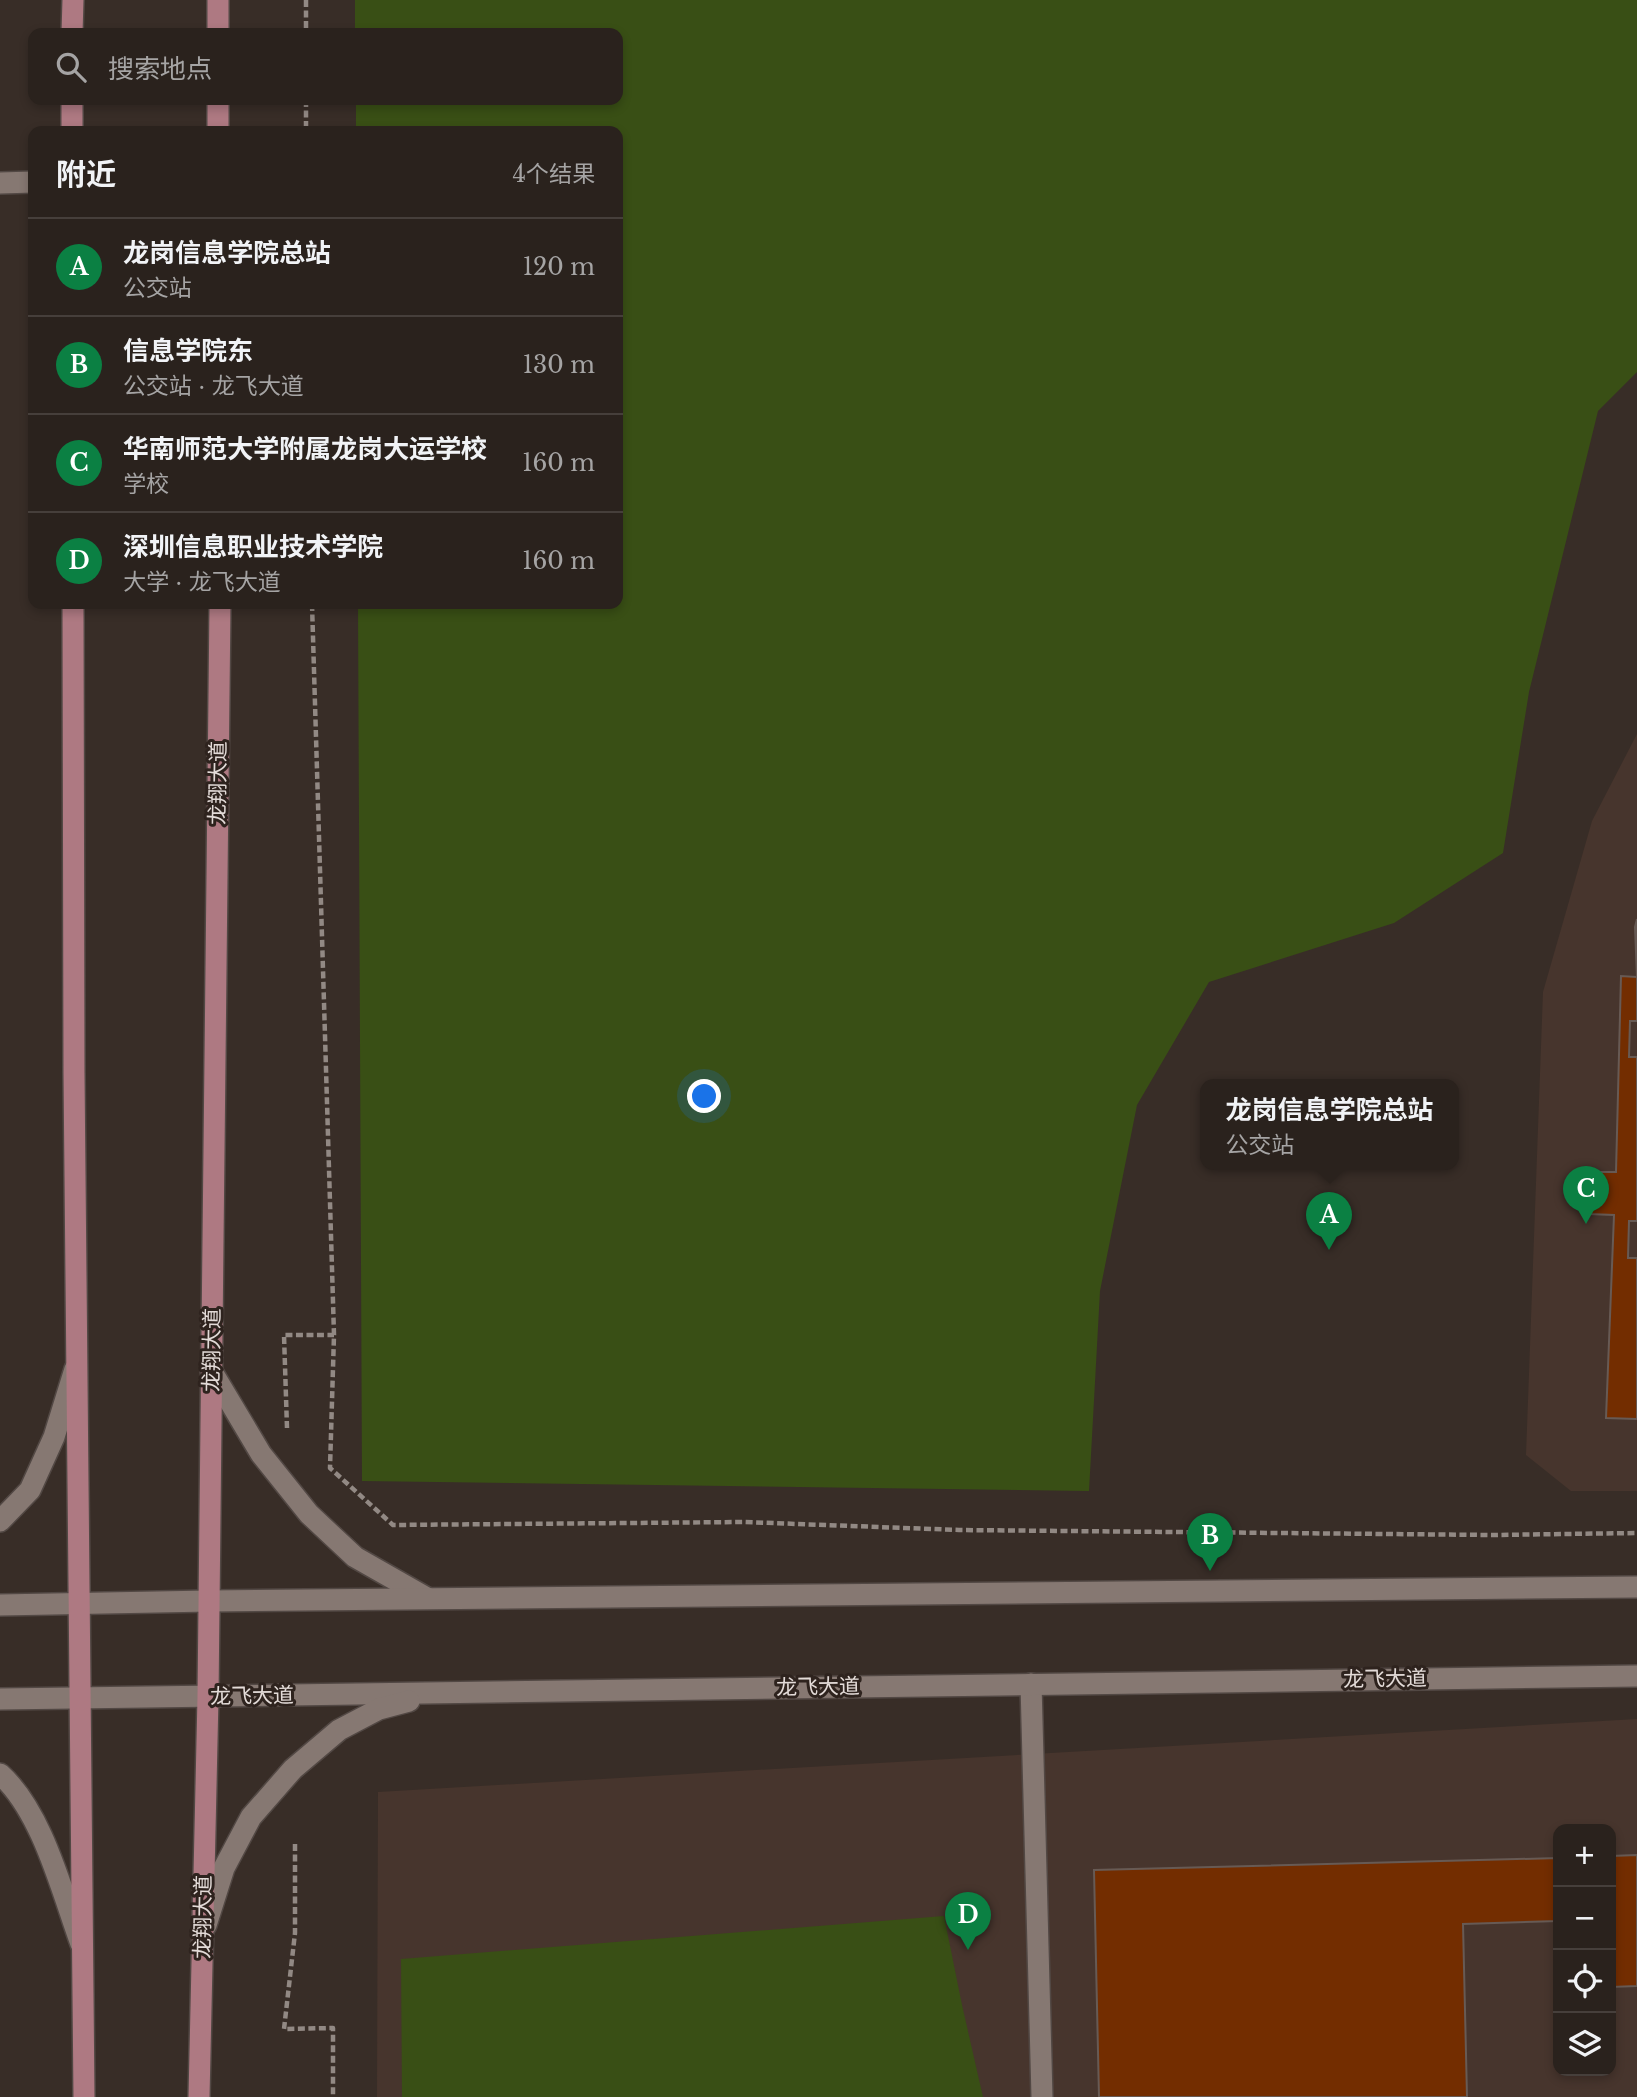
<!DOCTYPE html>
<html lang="zh">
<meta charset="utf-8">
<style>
body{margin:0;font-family:"Libre Baskerville","Noto Sans SC",serif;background:#362f2a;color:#f1f3f6}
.controls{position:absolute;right:21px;bottom:21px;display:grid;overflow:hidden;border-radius:14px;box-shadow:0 4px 10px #0003}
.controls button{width:63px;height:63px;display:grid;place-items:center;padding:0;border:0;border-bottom:2px solid #463f3b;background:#2a221d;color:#f1f3f6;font:35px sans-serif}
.you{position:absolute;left:705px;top:1097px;width:24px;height:24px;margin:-18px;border:5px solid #fff;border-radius:50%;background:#1a73e8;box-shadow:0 0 0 10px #1a73e833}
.badge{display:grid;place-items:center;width:46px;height:46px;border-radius:50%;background:#0b8043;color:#fff;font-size:23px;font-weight:700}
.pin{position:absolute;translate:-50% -58px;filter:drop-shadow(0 2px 4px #0008)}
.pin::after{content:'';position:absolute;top:37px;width:24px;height:21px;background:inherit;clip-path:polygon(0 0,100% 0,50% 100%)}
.popup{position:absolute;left:1200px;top:1079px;width:259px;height:91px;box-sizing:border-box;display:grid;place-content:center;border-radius:14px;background:#2a221d;filter:drop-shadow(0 2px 5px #0005);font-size:23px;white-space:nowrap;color:#a5a4a4}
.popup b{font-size:26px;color:#f1f3f6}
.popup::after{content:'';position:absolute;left:50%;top:100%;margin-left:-14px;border:14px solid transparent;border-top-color:#2a221d}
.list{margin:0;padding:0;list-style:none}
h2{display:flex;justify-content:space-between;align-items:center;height:91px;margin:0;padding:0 28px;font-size:30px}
h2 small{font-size:23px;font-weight:400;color:#a5a4a4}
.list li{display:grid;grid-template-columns:46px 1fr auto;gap:21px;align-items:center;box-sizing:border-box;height:98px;padding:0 28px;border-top:2px solid #463f3b}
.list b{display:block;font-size:26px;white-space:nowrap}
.list p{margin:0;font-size:23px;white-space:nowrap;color:#a5a4a4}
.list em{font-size:23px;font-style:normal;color:#a5a4a4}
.icon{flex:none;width:38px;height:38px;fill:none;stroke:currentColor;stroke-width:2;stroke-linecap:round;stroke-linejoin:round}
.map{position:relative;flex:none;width:1637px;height:2097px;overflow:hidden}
.search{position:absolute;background:#2a221d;box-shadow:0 4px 10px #0003;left:28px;top:28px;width:595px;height:77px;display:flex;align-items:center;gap:18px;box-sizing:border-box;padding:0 24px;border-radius:14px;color:#a5a4a4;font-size:26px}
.panel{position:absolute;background:#2a221d;box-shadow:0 4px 10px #0003;left:28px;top:126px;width:595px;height:483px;border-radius:14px}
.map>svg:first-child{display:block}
.built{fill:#47352d;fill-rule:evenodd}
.green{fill:#394f15}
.building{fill:#732d00;stroke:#675a54;stroke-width:2}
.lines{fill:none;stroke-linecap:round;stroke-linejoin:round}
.street-casing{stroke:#524844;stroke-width:24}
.secondary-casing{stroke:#524844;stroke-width:24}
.primary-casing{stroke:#524844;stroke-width:24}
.path{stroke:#928984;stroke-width:4.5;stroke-dasharray:7 3.5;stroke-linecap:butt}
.street{stroke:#867872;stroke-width:21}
.secondary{stroke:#867872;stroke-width:21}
.primary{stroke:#ae7982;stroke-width:21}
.labels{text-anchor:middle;stroke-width:6;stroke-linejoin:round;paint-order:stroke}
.street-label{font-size:21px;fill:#e3dbd8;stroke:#2e231e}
</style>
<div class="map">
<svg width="1637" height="2097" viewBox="0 0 1637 2097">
<rect width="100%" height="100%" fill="#382d27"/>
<g class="built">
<polygon points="1637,734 1637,1491 1571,1491 1526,1455 1543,992 1592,821"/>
<path d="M1637,1719v378h-1260l1,-305zM1558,1829h53v242h-53z"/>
</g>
<g class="green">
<polygon points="355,0 1637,0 1637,372 1598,411 1529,692 1503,853 1394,923 1209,982 1137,1105 1100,1291 1089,1491 362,1481 358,604 618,604 618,131 356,131 356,100 618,100 618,33 355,33"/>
<polygon points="944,1916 962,2005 983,2097 402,2097 401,1959"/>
</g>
<g class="building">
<polygon points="1637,919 1637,1021 1630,1021 1629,1057 1637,1057 1637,1221 1629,1221 1628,1258 1637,1258 1637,1419 1606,1418 1614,1215 1589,1214 1591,1172 1616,1172 1621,976 1637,977 1635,927"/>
<polygon points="1637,1855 1637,1986 1611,1987 1611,1856"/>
<polygon points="1558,1858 1558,1921 1463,1924 1467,2097 1099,2097 1094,1870"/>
</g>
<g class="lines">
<g class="street-casing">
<g id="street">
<polyline points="0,183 33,182"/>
<polyline points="1031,1684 1042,2097"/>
</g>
</g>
<g class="secondary-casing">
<g id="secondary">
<polyline points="211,1370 261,1454 309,1514 355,1557 427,1598"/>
<polyline points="0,1521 30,1490 54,1437 75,1369"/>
<polyline points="0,1605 209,1601 1637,1587"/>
<polyline points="0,1699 1637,1676"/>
<path d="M0,1774c42,37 62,118 81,170"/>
<polyline points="206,1925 224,1868 251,1817 293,1769 339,1730 379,1709 409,1701"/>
</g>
</g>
<g class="primary-casing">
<g id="primary">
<polyline points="218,0 218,33"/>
<polyline points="72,33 73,0"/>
<polyline points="72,100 72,131"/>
<polyline points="218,100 218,131"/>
<polyline points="73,604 74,1073 84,2097"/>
<polyline points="199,2097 208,1697 220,604"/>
</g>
</g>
<g class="path">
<polyline points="306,0 306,33"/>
<polyline points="306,100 306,131"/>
<polyline points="312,604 334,1335 330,1468 393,1525 744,1522 959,1530 1493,1535 1637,1533"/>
<polyline points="287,1428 284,1335 334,1335"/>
<polyline points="295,1844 295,1933 284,2029 333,2028 333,2097"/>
</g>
<use href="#street" class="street"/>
<use href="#secondary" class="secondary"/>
<use href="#primary" class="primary"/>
</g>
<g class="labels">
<g class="street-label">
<text transform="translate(218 783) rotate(-89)" y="7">龙翔大道</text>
<text transform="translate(212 1350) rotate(-89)" y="7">龙翔大道</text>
<text transform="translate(1385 1679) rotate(-1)" y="7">龙飞大道</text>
<text transform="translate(818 1687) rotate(-1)" y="7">龙飞大道</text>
<text transform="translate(252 1696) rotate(-1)" y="7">龙飞大道</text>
<text transform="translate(203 1917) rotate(-89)" y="7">龙翔大道</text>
</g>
</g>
</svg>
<div class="controls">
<button>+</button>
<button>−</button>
<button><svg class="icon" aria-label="locate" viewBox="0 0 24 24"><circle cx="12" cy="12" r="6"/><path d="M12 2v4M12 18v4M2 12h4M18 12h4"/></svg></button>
<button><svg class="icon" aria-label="layers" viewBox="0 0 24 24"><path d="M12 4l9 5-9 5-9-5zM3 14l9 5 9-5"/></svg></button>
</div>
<div class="you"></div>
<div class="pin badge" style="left:1329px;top:1250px">A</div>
<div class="popup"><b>龙岗信息学院总站</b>公交站</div>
<div class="pin badge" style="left:1210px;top:1571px">B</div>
<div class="pin badge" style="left:1586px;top:1224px">C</div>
<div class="pin badge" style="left:968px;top:1950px">D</div>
<div class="search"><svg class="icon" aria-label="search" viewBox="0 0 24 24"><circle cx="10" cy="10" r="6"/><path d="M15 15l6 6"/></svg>搜索地点</div>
<section class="panel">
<h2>附近<small>4个结果</small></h2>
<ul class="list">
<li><span class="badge">A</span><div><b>龙岗信息学院总站</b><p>公交站</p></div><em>120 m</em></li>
<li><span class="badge">B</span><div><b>信息学院东</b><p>公交站 · 龙飞大道</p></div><em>130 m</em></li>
<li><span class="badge">C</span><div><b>华南师范大学附属龙岗大运学校</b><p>学校</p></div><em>160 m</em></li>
<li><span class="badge">D</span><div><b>深圳信息职业技术学院</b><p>大学 · 龙飞大道</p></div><em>160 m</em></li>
</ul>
</section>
</div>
